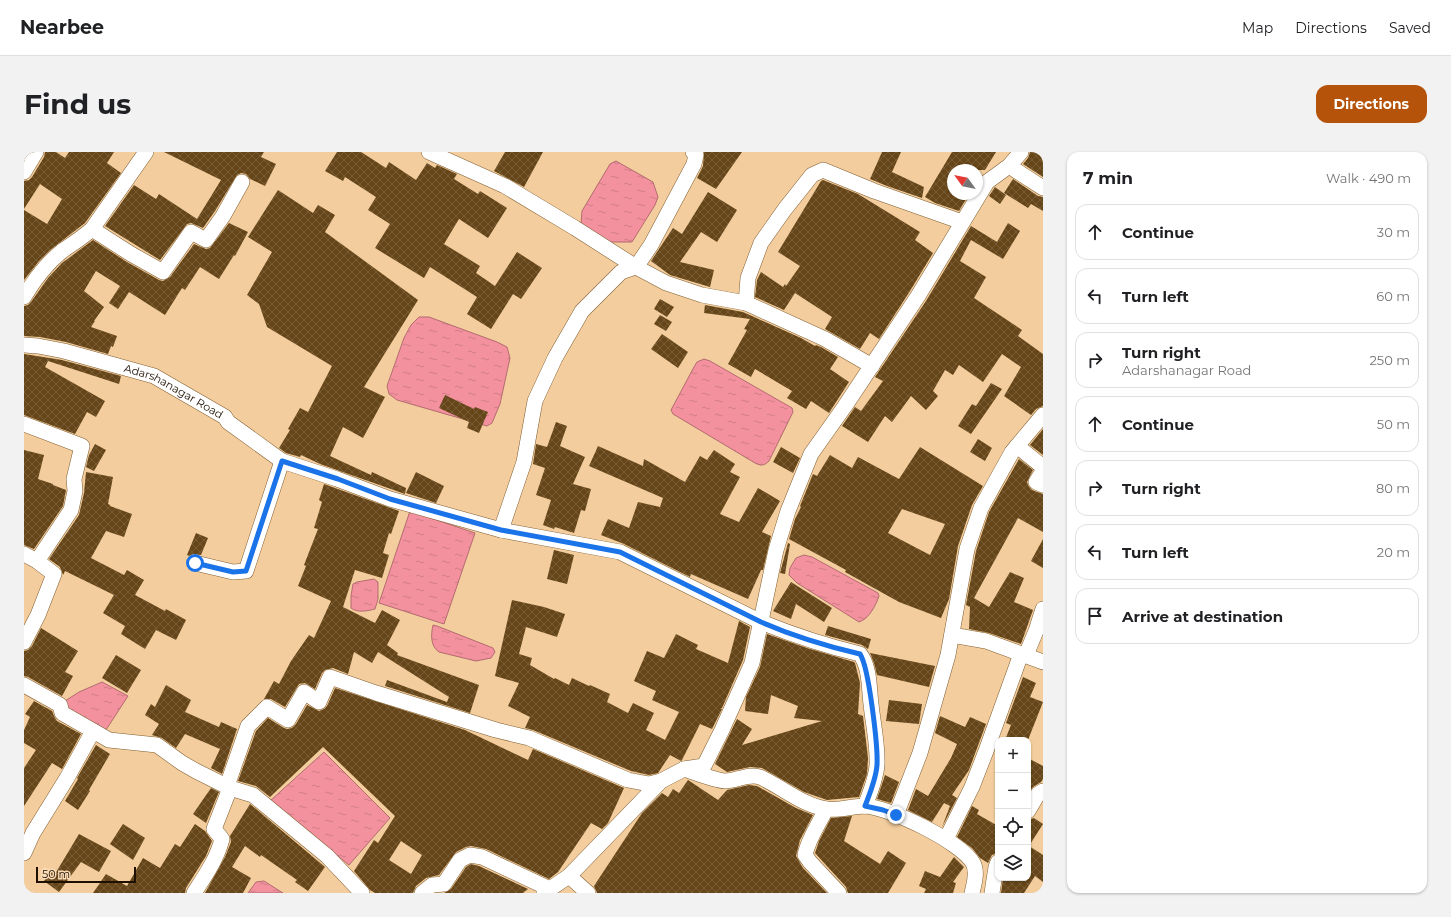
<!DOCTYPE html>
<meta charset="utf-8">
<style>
body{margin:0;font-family:Montserrat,sans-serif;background:#f2f2f2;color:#202124}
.controls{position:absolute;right:12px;bottom:12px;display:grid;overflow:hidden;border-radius:8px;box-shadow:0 1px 3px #0004}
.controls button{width:36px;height:36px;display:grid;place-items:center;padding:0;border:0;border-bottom:1px solid #e0e0e0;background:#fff;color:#202124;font:20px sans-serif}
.compass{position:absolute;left:923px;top:12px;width:36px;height:36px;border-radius:50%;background:#fff;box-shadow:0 1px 3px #0004;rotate:303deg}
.scale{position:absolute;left:12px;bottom:10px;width:100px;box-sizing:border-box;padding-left:4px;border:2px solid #1f1102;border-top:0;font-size:11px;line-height:14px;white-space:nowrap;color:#1f1102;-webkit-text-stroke:3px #fadbb6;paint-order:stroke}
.stop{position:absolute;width:12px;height:12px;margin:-9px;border:3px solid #1a73e8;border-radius:50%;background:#fff}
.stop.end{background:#1a73e8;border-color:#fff;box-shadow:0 1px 4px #0008}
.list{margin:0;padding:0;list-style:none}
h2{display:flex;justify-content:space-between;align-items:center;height:52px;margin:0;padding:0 16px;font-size:17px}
h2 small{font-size:13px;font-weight:400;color:#757577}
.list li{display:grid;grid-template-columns:26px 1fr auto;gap:12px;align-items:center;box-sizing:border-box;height:56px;margin:0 8px 8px;padding:0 8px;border:1px solid #e0e0e0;border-radius:12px}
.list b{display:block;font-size:15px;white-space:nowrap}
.list p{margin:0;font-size:13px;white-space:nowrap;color:#757577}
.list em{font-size:13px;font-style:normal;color:#757577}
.icon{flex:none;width:22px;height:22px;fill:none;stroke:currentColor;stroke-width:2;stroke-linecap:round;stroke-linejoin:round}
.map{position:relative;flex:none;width:1019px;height:741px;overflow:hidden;border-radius:12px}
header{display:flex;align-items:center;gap:24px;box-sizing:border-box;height:56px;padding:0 20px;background:#fff;border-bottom:1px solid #e0e0e0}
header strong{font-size:19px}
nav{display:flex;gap:22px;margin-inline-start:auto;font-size:14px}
.intro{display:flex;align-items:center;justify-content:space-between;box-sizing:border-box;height:96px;padding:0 24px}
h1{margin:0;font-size:28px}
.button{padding:10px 18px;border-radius:12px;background:#b45309;color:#fff;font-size:14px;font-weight:700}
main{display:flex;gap:24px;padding:0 24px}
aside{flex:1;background:#fff;border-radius:12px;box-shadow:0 1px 3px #0004}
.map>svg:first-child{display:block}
.water{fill:url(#water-ripples);stroke:#b36b6f}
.building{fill:url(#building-cross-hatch);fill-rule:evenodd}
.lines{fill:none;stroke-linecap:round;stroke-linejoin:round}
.street-casing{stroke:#805f32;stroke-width:16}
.street{stroke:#fff;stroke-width:15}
.route{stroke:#1a73e8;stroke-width:5}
.labels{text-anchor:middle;stroke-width:4;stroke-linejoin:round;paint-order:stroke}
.street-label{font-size:11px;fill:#1f1102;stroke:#fadbb6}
</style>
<header>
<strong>Nearbee</strong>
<nav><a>Map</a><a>Directions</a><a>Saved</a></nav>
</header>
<div class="intro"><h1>Find us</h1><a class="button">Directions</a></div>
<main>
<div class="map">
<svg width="1019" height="741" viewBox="0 0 1019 741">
<defs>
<pattern id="water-ripples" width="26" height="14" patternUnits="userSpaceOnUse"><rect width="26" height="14" fill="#f3929e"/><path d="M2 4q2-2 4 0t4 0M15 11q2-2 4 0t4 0" fill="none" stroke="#d07d86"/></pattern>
<pattern id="building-cross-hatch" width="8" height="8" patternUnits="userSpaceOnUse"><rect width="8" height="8" fill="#664618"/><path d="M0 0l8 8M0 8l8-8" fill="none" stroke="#775d37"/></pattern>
</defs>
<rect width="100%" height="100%" fill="#f3cd9d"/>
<g class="water">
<polygon points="592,9 629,30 634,45 631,53 608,90 584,90 557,72 558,59 586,12"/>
<polygon points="395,165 405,165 473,190 483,195 486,206 476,252 468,271 463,274 373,248 365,242 363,234 380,186 387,173"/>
<path d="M680,207l6,2 82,47 1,4 -24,49c-5,5 -8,5 -14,2l-82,-49 -2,-4 23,-43 3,-5z"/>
<polygon points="386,359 451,381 420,472 355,451"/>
<path d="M780,403l8,2 66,36 1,3c-3,9 -10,23 -20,26l-62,-39 -8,-8 1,-7 6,-10z"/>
<path d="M350,427l4,3v17l-3,10c-7,2 -18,4 -24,-1v-12l2,-12 4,-2z"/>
<path d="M409,473l4,1 56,22 2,4 -4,6 -15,3 -37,-9c-9,-6 -8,-18 -6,-27z"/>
<polygon points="78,530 104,544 80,581 41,560 41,549 55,540"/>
<polygon points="300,600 366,666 325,713 246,649"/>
<polygon points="240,729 259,741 224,741 232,730"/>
</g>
<g class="building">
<polygon points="21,0 32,0 41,6 45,0 90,0 83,11 97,21 61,71 26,98 15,109 0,128 0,58 23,72 38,47 16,32 0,57 0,29 5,28 8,25 20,5"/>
<polygon points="140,0 240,0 237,5 252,12 241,34 226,27 222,22 217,21 213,23 191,59 179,76 167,71 163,72 136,108 81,74 110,33 132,47 135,42 173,67 197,28"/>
<polygon points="313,0 337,0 362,16 365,10 392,28 403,11 411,16 413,13 433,22 430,27 454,42 456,39 483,56 464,86 435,67 420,92 456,114 452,121 471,134 493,100 518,116 497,147 489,142 467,177 443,162 453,145 406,115 400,126 351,96 366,72 344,58 352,45 321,25 319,29 301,19"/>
<polygon points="481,0 519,0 500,35 470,19"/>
<polygon points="680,0 718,0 692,37 673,26 679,14"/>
<polygon points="858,0 877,0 868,20 900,35 898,46 863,34 846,27"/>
<polygon points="928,0 972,0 961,18 929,18 929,42 945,42 935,59 911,51 901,45"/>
<polygon points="1006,0 1019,0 1019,25 999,12 1004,6"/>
<polygon points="989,27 1014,44 1019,45 1019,59 1007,52 1004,56 980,41"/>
<polygon points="799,28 834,42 896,80 891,88 909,101 886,139 855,187 846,181 836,197 801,177 808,165 771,141 760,158 731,145 733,128 737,120 759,135 761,132 762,134 776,114 754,100 797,29"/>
<polygon points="971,35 982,43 976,52 965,44"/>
<polygon points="254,38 289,61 294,53 311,63 301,80 394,148 340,235 361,245 339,286 319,275 306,304 347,323 348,320 382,336 381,342 296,312 277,303 276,305 262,301 255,296 266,278 264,277 276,256 284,260 308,214 243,175 235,152 223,143 248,100 224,85"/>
<polygon points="684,40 713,58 693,90 677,80 656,110 690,118 686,135 646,123 627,109 649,76 658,82"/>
<polygon points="205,71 224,80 211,104 210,103 195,127 176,115 161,138 158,136 141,163 105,140 94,157 85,151 96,134 72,119 60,139 80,155 70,169 71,169 67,175 93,184 89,195 87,194 84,202 42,190 16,185 0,184 0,154 4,153 7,150 24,126 38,111 69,88 103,110 135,128 139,129 146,125 170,92 182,97 186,96"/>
<polygon points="984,71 996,79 979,107 947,88 936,109 962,125 950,146 998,178 994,184 1019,202 1019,254 1012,257 1007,263 980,244 997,215 978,202 959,230 935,213 929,223 921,218 909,239 914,244 902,258 887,244 868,270 861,264 844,290 818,274 831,255 837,259 859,229 851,225 902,149 947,74 973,90"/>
<polygon points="636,147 650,155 643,165 630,157"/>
<polygon points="681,153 719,160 777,186 791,194 792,193 797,195 814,205 806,217 825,230 805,261 787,249 782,257 763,246 768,239 731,217 727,225 704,212 723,178 720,177 726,167 680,161"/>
<polygon points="636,163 648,170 642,179 630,172"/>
<polygon points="638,182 664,200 654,216 627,197"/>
<polygon points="0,202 38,208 97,224 95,232 24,209 21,215 81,249 72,265 63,260 51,282 0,263"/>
<polygon points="967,231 978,237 947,282 934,274 948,252 952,254"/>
<polygon points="421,243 450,257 451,255 464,260 455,281 443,276 445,270 415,256"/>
<polygon points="532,270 543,274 536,294 561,305 549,332 567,337 561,359 557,358 550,381 531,375 530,377 519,373 527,348 512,343 521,316 509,312 512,292 523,295"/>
<polygon points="1019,277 1019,303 1006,293"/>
<polygon points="954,287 968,296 961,309 946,300"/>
<polygon points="71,292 82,298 70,319 62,315 65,303"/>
<polygon points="574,294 619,314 620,307 661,330 676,304 683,308 690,298 711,312 706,320 716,325 696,362 715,370 734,336 756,349 738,380 747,384 739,418 737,418 724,447 667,422 666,425 600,392 577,383 584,367 605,376 614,350 636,355 639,346 565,314"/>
<polygon points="757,295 776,306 769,321 749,310"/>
<path d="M896,295l63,39 -11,19 -14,41 -9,53 -8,19 -42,-16 -54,-30 1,-2 -57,-31 6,-20 6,-12 -1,-1 13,-32 4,2 13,-21 22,13 6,-11 41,22zM878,357l43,15 -15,31 -42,-22z"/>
<polygon points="0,298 20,303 14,327 29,332 29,333 42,338 39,354 10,397 0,393"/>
<polygon points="995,307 1009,318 1003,330 1005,335 1008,338 1019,342 1019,380 994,366 950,446 965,455 986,420 1000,426 990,450 1009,458 997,492 965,481 945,477 946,455 942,453 952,399 965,360"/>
<polygon points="62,320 89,325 84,352 86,353 86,354 108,362 100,385 82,379 67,406 100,423 103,418 120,428 111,443 141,459 142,457 162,468 152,488 132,478 121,497 97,482 101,474 79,461 90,443 41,419 39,423 36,415 25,407 55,363 60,341"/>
<polygon points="392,320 420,334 412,351 382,341"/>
<polygon points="300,332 375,359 367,382 365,381 359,401 365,403 358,426 331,418 319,455 351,471 358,458 376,468 363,493 374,501 373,503 455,533 446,561 361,534 363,528 423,550 425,545 354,500 348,511 330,500 324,522 309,516 301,518 298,521 291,537 281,531 275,532 261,555 247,547 240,547 250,529 255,532 267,509 285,483 290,486 307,449 274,434 282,414 280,413 294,377 290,376 298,350 295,348"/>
<polygon points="172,381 184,386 177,403 169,402 165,404 163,403"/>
<polygon points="1019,387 1019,416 1007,409"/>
<polygon points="764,391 766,392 761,422 756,421"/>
<polygon points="530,398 550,403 543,432 523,427"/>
<polygon points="767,430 808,456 800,470 772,452 767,467 749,459"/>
<polygon points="488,448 520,455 541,462 533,485 502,475 495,502 508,506 506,513 530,527 531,526 545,533 548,526 565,534 566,533 586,542 583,550 604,561 609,551 630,561 622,578 641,588 655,560 628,548 632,539 610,529 623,499 640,506 652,482 674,493 672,497 704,511 715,469 726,475 719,508 698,556 696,556 698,557 688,577 676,572 658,608 657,609 646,603 634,621 625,623 607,619 509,578 501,576 506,565 484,554 495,531 471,524"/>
<polygon points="804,474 847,487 844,497 838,493 801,483"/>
<polygon points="17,476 54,499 41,520 49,524 38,544 4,525 0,524 0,499 4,498 8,494"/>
<polygon points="743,482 783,496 830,510 831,511 836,531 834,562 839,564 844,606 843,622 835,645 803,648 780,640 738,616 726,615 703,620 691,612 713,567 728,577 718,593 798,569 770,566 774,554 747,543 744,562 721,559 722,545 736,515"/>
<polygon points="846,501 911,514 905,535 853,523 850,511"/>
<polygon points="92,503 117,518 103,541 78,526"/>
<polygon points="999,525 1012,531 1006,545 1019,550 1004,588 981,588 987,573 982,571"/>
<polygon points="142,533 167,548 161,560 195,575 197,570 213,577 198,622 187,616 196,597 161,582 152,596 138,586 128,583 135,572 121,563 127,552 131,555"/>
<path d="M311,536l130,42 63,30 5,-11 91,39 -16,35 -6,6 -11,-6 -33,49 -9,7 -63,-30 -15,-3 -5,1 -10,5 -17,23 -13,3 -10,8 -3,7h-38l-5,-3 -16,-19 20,-31 4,3 17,-27 -72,-69 -53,50 -14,-11 -18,-5 18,-50 12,-13 16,10 3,1 5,-1 4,-4 11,-19 12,6 5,-2 3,-3zM377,689l21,14 -11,19 -22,-14z"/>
<polygon points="865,548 898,552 895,572 862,569"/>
<polygon points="10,549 28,559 31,566 33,569 57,582 38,617 28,611 0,654 0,616 12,598 0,591 0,578 6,565 1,562"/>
<polygon points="916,564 941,575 946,565 962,572 945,618 928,643 933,646 918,675 926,654 920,651 908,670 884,658 892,637 904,644 927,606 933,592 911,581"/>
<polygon points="72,593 86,602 65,638 66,639 54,658 41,649 54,627 53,626"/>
<polygon points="1004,606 1019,614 1019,627 1017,630 1009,635 1004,641"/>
<polygon points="861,623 875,630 867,651 853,647"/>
<polygon points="664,628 694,648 703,638 725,633 733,634 772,656 789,663 776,688 772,704 779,716 803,741 573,741 570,734 618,661 638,641 644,645 649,637 655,641"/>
<polygon points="187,636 195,640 182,671 169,662"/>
<polygon points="226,652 301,715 284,739 271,730 273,728 237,703 236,705 221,694 208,715 227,726 219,741 181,741 201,705 207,690 206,684"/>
<polygon points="948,654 955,658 953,662 974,674 974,701 968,703 964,711 956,706 948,696 933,685"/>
<polygon points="828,664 820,689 856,712 864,699 882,711 864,741 824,741 822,735 791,701 795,689 807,666"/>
<polygon points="1010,666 1019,672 1005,694 1019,703 1019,730 1011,724 1000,741 977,741 979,726 1004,726 1004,668"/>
<polygon points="99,672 121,686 109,708 86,692"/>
<polygon points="171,672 181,679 188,689 182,704 162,736 161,741 69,741 82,722 103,734 119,706 136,716 151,692 156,695"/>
<polygon points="55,682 87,699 75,720 57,710 35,740 20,729 27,719 31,722"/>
<polygon points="930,705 940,715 929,730 932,731 929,741 900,741 902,737 895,734 901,719 916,725"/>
<polygon points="447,712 455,714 504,737 499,741 420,741 427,737 442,715"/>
</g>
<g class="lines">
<g class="street-casing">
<g id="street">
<polyline points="405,0 481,34 551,76 612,115 642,131 678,143 722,151 801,187 848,214"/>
<polyline points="985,14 1019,36"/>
<polyline points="0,20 12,0"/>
<polyline points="68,77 107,102 139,120 167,80 182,88 199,64 218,30"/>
<path d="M0,145c10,-17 22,-33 38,-46 10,-7 20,-13 30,-22l54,-77"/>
<polyline points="722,151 724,126 737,91 761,57 788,23 799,18 850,39 938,70"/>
<path id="s1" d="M0,193l14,1 26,5 90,25 71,41 3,5 54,39 55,18 53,20 111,31 119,22 141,70c32,13 65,24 99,32 10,13 9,34 11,50 2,20 7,41 6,61 -1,14 -7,28 -12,41"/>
<polyline points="0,272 58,294 50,327 51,339 47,358 13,409 30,422 14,463 0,490"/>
<polyline points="993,294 1019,315"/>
<polyline points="1019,319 1012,330 1019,333"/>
<polyline points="477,378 500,310 511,249 531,206 558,159 597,120 612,115 627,93 670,12 672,3 669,0"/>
<polyline points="0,402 13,409"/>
<polyline points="171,411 209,420 222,419 258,309"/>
<polyline points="928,483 962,489 1019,510"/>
<polyline points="1002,503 1012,479 1019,457"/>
<polyline points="0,533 36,553 38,561 85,588 133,593 158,611 172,619 206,636 229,643 303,704 338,741"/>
<polyline points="660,617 680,614 698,578 728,511 752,398 764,359 787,302 821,254 894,144 963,30 985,14 997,0"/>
<polyline points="203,634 224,574 243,555 264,568 280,540 295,550 306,525 352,541 472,578 505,586 604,628 625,632 637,629"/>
<path d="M802,657c-7,15 -18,30 -21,46l5,7 29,31"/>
<polyline points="1004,659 1014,642 1019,639"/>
<polyline points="872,663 896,601 924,503 943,397 957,356 988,300 1019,263"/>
<polyline points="922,687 948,635 962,599 997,502"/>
<polyline points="0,701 9,681 43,626 69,579"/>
<polyline points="545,724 564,741"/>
<path d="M170,741c11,-17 23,-34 28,-54l-8,-10 16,-41"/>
<polyline points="398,741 408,733 420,732 436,708 446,703 458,705 526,737"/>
<path d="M520,741l25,-17 92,-95 23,-12c9,3 33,12 41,12 11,0 24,-8 35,-4 22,10 42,28 66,32 13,2 26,-3 39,-3 24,1 96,36 108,57 5,9 1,21 -1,30"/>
<polyline points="968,741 972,715 974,710"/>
</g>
</g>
<use href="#street" class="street"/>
</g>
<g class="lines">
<path class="route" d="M171,411l38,9 13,-1 36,-110 56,18 52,20 111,31 119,22 141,70c32,14 65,24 99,32 9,13 18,93 17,111 -1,14 -7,28 -12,41l18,4 13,5"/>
</g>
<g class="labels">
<g class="street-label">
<text dy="4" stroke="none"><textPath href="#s1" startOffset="158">Adarshanagar Road</textPath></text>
</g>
</g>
</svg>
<div class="controls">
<button>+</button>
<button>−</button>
<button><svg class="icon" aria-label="locate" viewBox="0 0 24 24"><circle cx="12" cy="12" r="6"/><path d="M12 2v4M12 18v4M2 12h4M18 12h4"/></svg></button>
<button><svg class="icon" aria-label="layers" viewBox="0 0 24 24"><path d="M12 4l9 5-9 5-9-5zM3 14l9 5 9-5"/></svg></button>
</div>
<svg class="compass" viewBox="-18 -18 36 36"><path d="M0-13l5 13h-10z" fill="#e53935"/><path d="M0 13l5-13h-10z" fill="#757577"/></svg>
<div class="scale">50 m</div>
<div class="stop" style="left:171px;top:411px"></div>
<div class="stop end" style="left:872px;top:663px"></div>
</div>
<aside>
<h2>7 min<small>Walk · 490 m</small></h2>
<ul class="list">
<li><svg class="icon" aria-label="ahead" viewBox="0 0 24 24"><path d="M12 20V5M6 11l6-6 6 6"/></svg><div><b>Continue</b></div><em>30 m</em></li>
<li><svg class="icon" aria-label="left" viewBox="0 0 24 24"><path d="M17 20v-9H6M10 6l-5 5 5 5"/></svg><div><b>Turn left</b></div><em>60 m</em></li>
<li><svg class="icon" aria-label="right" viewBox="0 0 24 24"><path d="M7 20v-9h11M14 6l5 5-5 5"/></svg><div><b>Turn right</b><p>Adarshanagar Road</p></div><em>250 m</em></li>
<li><svg class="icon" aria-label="ahead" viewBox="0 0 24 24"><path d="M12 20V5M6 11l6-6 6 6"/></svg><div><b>Continue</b></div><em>50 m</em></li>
<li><svg class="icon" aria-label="right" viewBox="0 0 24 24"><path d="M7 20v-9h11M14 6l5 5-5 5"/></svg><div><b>Turn right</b></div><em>80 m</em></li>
<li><svg class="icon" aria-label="left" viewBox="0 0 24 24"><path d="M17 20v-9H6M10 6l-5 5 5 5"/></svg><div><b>Turn left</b></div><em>20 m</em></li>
<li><svg class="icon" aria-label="arrive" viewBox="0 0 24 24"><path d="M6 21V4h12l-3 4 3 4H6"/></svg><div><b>Arrive at destination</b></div></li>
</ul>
</aside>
</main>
